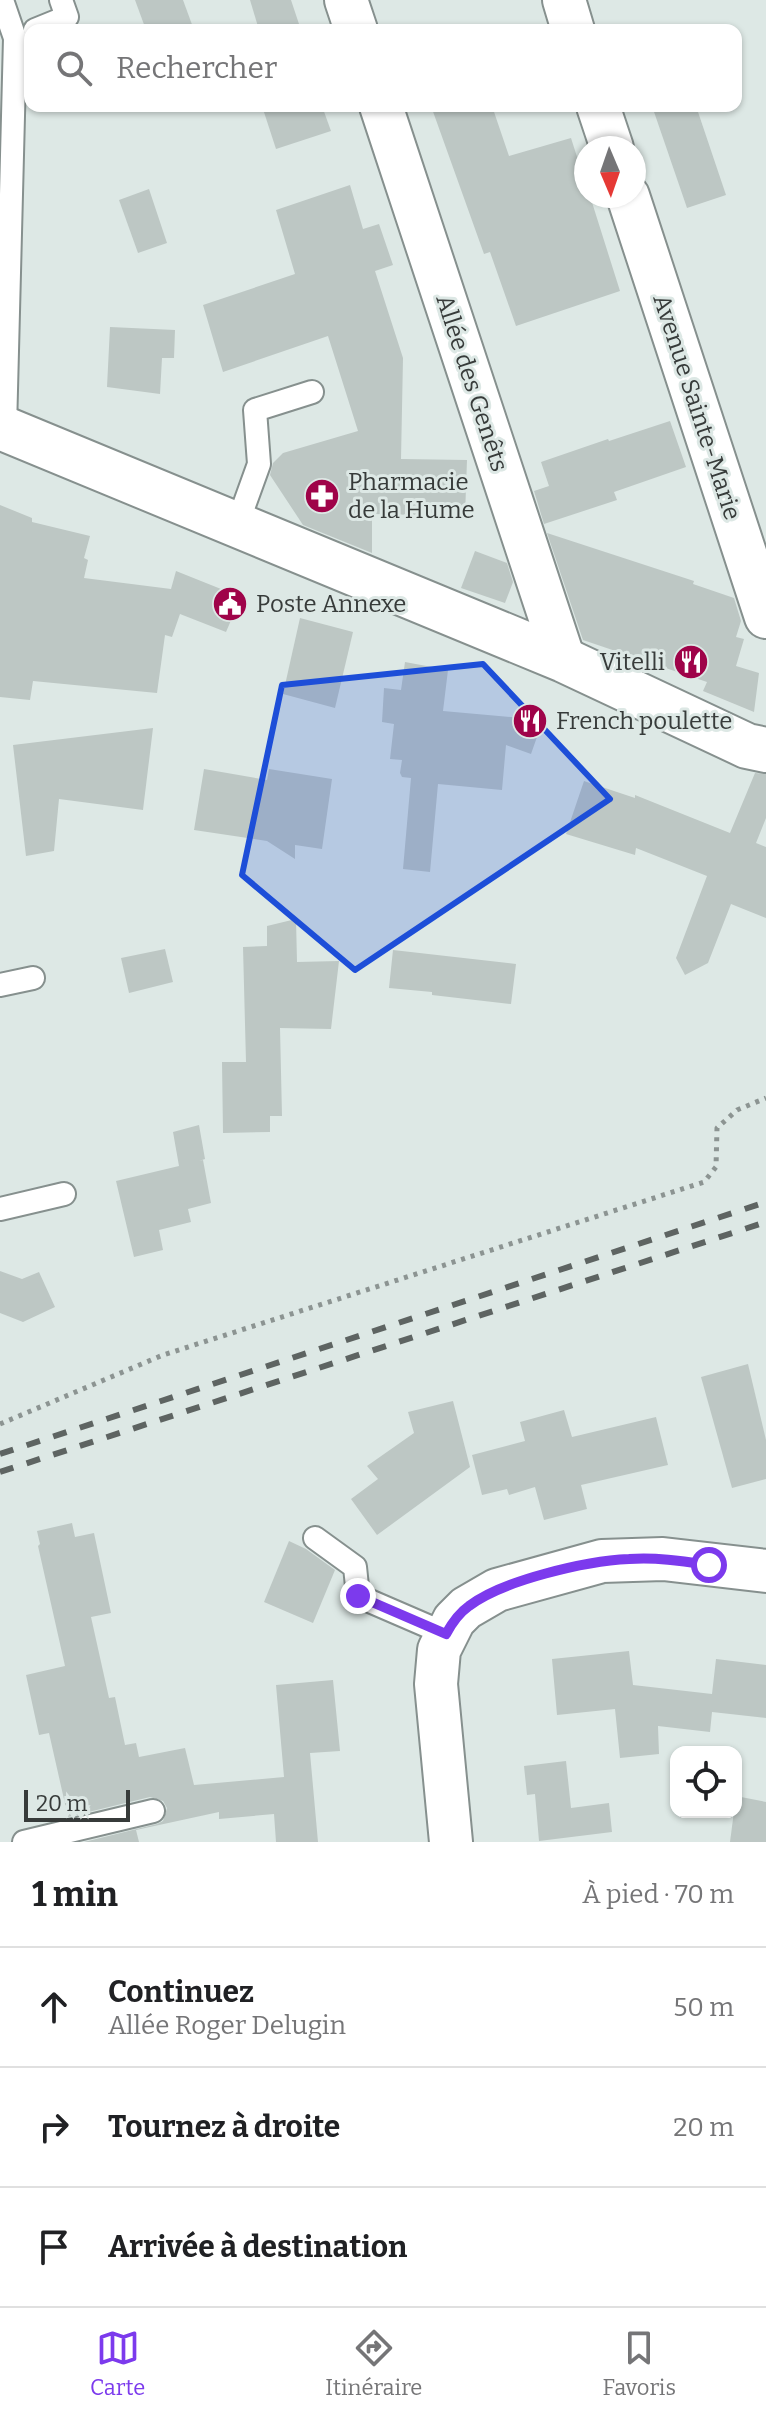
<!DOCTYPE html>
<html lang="fr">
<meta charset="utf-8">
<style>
body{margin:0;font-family:Bitter,serif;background:#f6f6f6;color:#202124}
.controls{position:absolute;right:24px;bottom:24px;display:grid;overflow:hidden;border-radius:16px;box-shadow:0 2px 6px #0004}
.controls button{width:72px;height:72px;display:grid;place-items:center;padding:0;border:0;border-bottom:2px solid #e0e0e0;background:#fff;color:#202124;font:40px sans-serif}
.compass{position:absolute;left:574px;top:136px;width:72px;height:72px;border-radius:50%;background:#fff;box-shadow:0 2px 6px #0004;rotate:178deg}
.scale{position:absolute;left:24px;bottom:20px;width:106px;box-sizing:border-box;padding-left:8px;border:4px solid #373b3a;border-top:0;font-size:22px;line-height:28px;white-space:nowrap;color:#373b3a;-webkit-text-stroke:6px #dde8e5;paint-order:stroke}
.stop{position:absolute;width:24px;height:24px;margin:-18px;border:6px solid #7c3aed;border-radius:50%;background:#fff}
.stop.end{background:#7c3aed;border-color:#fff;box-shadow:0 2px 8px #0008}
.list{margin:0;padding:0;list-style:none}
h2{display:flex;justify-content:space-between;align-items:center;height:104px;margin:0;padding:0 32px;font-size:34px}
h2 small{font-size:26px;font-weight:400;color:#757577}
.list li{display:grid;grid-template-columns:52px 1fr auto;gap:24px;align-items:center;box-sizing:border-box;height:120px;padding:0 32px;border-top:2px solid #e0e0e0}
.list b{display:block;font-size:30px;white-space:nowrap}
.list p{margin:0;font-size:26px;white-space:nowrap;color:#757577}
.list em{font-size:26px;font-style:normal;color:#757577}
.icon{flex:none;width:44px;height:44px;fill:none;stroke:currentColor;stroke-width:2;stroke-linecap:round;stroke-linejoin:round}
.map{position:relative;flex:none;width:766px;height:1842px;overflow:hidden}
.search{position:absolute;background:#fff;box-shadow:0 2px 6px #0004;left:24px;right:24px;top:24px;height:88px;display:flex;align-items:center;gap:20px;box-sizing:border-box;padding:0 28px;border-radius:16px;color:#757577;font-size:30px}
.sheet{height:464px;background:#fff}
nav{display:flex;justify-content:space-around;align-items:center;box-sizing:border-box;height:112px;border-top:2px solid #e0e0e0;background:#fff;font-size:22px;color:#757577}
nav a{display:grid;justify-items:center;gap:4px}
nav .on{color:#7c3aed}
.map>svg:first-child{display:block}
.building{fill:#bdc7c4}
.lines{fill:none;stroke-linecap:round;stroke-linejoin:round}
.service-casing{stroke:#86908e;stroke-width:26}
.minor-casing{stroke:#86908e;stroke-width:46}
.secondary-casing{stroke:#86908e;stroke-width:48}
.path{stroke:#8c9492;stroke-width:5;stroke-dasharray:4 6;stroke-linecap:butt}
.service{stroke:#fff;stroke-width:22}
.minor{stroke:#fff;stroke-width:42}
.secondary{stroke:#fff;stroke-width:44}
.rail{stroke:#5e6462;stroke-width:6;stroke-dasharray:14 14;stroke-linecap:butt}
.route{stroke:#7c3aed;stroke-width:10}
.marked{fill:#1d4ed8;fill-opacity:0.2;stroke:#1d4ed8;stroke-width:6;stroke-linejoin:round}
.labels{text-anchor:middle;stroke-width:6;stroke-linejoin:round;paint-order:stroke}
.street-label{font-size:24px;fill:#373b3a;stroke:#dde8e5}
.poi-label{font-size:24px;fill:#373b3a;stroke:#dde8e5;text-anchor:start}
</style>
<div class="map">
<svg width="766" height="1842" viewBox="0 0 766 1842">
<rect width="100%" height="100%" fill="#dde8e5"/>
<g class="building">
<polygon points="135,0 183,0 194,30 146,30"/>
<polygon points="250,0 291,0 301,30 259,30"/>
<polygon points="262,106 322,106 331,131 276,149"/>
<polygon points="431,106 492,106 509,156 571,138 586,185 586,196 590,196 620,291 516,326 490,252 484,254"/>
<polygon points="652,106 696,106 726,195 687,208"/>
<polygon points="350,185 363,229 379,224 393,265 375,271 403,358 401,459 467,460 465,516 372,514 372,553 303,525 270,475 273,463 283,453 358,431 328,336 223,372 203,305 295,274 276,210"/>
<polygon points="149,189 167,243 138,253 119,200"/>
<polygon points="110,327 175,330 174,358 162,358 160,394 107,387"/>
<polygon points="670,421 686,467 614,492 617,500 544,524 534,491 549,486 541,462 608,439 609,441"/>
<polygon points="0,505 32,518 32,522 90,536 84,558 88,560 84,578 171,589 176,571 241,597 226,632 180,614 172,637 165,635 157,693 33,681 30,700 0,697"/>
<polygon points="547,533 694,581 693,584 734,598 741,621 736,637 744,639 736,666 759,673 754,712 703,691 707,682 583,640"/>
<polygon points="475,551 507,563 513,582 505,603 461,588"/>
<polygon points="300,618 353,632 335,708 283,694"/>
<polygon points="405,662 448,670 443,711 543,720 531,754 506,745 502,790 438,784 430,872 403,869 411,778 402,777 400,773 402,760 390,759 394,724 382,722 384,688 401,690"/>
<polygon points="153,728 143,810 59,799 54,851 26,856 13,745"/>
<polygon points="204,769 267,780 269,769 332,779 322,849 295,845 295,859 267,841 194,830"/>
<polygon points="755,773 766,774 766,818 756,843 766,847 766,918 731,904 708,963 685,975 676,958 707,876 636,848 635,855 566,834 584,781 635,798 635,795 730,833"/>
<polygon points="296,919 297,962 339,961 331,1029 280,1028 282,1116 270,1116 270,1132 223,1133 222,1062 246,1062 243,947 267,946 267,926"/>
<polygon points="165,949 173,982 129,993 121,958"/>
<polygon points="393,950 516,964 511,1004 432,995 432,992 389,988"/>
<polygon points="199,1125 205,1159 199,1161 203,1160 211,1203 188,1209 191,1222 159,1230 163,1250 134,1257 116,1181 179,1166 173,1132"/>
<polygon points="0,1271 22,1279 39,1272 55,1307 23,1322 0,1313"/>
<polygon points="748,1364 766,1440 766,1479 732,1488 701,1377"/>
<polygon points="453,1401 470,1467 377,1535 351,1499 378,1479 367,1466 414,1433 408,1412"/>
<polygon points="564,1410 572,1437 656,1417 668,1465 581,1485 587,1509 544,1520 535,1487 509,1495 507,1489 482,1495 472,1455 525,1441 520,1422"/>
<polygon points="72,1523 75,1537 94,1533 111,1613 91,1617 109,1698 115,1697 125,1745 136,1743 139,1757 185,1748 194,1785 284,1777 276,1685 333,1680 340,1751 310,1753 318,1842 276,1842 274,1814 219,1819 219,1812 136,1830 139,1842 84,1842 157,1824 163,1821 167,1808 163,1801 150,1797 68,1817 49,1733 39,1735 26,1675 65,1666 38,1546 40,1544 37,1531"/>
<polygon points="289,1541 306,1549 335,1570 313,1623 264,1602"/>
<polygon points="629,1651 633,1685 712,1694 716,1659 766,1665 766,1718 712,1712 710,1732 658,1726 659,1754 620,1758 615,1709 557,1715 552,1659"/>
<polygon points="566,1761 571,1808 609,1803 612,1832 539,1841 535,1794 527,1795 524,1766"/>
<polygon points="736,1796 766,1802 766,1842 730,1842"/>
</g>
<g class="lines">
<g class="service-casing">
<g id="service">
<polyline points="2,0 15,38 5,429"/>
<polyline points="35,30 67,17 61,0"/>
<polyline points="237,525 259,464 255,410 312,392"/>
<polyline points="0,985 33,978"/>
<polyline points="0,1209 64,1194"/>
<polyline points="315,1538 355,1567 358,1596 446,1634"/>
<polyline points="24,1842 153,1811"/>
</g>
</g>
<g class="minor-casing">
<g id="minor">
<polyline points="346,0 356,30"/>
<polyline points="564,0 573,30"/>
<polyline points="381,106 564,660"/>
<polyline points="598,106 612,148"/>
<polyline points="628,196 766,617"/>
<polyline points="451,1842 436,1684 439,1650 454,1620 466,1608 497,1590 602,1561 663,1559 766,1571"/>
</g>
</g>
<g class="secondary-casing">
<polyline id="secondary" points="0,427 564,660 747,746 766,750"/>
</g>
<polyline class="path" points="0,1424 163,1355 704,1182 716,1167 717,1128 737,1110 766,1098"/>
<use href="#service" class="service"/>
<use href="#minor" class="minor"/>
<use href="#secondary" class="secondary"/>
<g class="rail">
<polyline points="0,1454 766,1202"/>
<polyline points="0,1472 766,1222"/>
</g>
</g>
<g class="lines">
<path class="route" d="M358,1596l88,38c6,-11 13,-21 23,-28 34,-26 117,-45 160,-47 27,-2 53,2 80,6"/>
</g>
<path class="marked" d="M483,664l127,135 -255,171 -113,-95 40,-190z"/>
<defs>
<g id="pharmacy-disc" transform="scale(1.8)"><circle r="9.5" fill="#9f0349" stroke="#dde8e5"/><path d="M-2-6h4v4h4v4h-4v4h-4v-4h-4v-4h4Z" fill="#fff"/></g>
<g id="civic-disc" transform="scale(1.8)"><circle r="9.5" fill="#9f0349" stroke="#dde8e5"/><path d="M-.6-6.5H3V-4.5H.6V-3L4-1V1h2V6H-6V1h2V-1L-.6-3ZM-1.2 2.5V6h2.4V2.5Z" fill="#fff"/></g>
<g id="restaurant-disc" transform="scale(1.8)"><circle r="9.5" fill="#9f0349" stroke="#dde8e5"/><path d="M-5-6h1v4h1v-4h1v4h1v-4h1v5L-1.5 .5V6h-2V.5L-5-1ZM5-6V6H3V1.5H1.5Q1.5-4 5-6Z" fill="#fff"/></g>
</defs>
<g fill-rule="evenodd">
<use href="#pharmacy-disc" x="322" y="496"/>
<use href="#civic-disc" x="230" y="604"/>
<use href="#restaurant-disc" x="691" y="662"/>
<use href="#restaurant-disc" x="530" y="721"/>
</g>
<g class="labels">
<g class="street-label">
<text transform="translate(472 383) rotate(72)" y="8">Allée des Genêts</text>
<text transform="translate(697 407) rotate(72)" y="8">Avenue Sainte-Marie</text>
</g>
<g class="poi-label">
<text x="348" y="490">Pharmacie<tspan x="348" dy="28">de la Hume</tspan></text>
<text x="256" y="612">Poste Annexe</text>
<text x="665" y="670" text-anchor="end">Vitelli</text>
<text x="556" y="729">French poulette</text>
</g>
</g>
</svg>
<div class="controls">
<button><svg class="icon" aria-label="locate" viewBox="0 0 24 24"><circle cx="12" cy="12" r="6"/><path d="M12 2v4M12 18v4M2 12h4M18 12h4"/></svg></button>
</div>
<svg class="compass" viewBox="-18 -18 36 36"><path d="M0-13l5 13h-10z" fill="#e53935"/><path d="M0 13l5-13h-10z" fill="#757577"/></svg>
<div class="scale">20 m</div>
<div class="stop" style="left:709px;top:1565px"></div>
<div class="stop end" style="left:358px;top:1596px"></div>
<div class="search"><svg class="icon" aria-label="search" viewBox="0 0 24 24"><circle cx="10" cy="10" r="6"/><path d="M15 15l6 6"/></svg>Rechercher</div>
</div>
<section class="sheet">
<h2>1 min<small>À pied · 70 m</small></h2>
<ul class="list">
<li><svg class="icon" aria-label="ahead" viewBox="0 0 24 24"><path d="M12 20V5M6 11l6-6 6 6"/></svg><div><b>Continuez</b><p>Allée Roger Delugin</p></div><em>50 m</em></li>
<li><svg class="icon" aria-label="right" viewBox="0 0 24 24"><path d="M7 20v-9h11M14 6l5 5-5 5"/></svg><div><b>Tournez à droite</b></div><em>20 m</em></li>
<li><svg class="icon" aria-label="arrive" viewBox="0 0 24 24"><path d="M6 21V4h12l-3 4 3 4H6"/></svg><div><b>Arrivée à destination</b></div></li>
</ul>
</section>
<nav>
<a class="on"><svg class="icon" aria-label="map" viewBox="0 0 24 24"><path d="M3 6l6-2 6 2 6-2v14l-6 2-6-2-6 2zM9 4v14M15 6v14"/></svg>Carte</a>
<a><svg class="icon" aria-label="directions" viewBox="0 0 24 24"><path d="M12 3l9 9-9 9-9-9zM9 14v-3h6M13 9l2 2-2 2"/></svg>Itinéraire</a>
<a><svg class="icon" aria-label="saved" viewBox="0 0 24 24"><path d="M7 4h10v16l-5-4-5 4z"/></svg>Favoris</a>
</nav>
